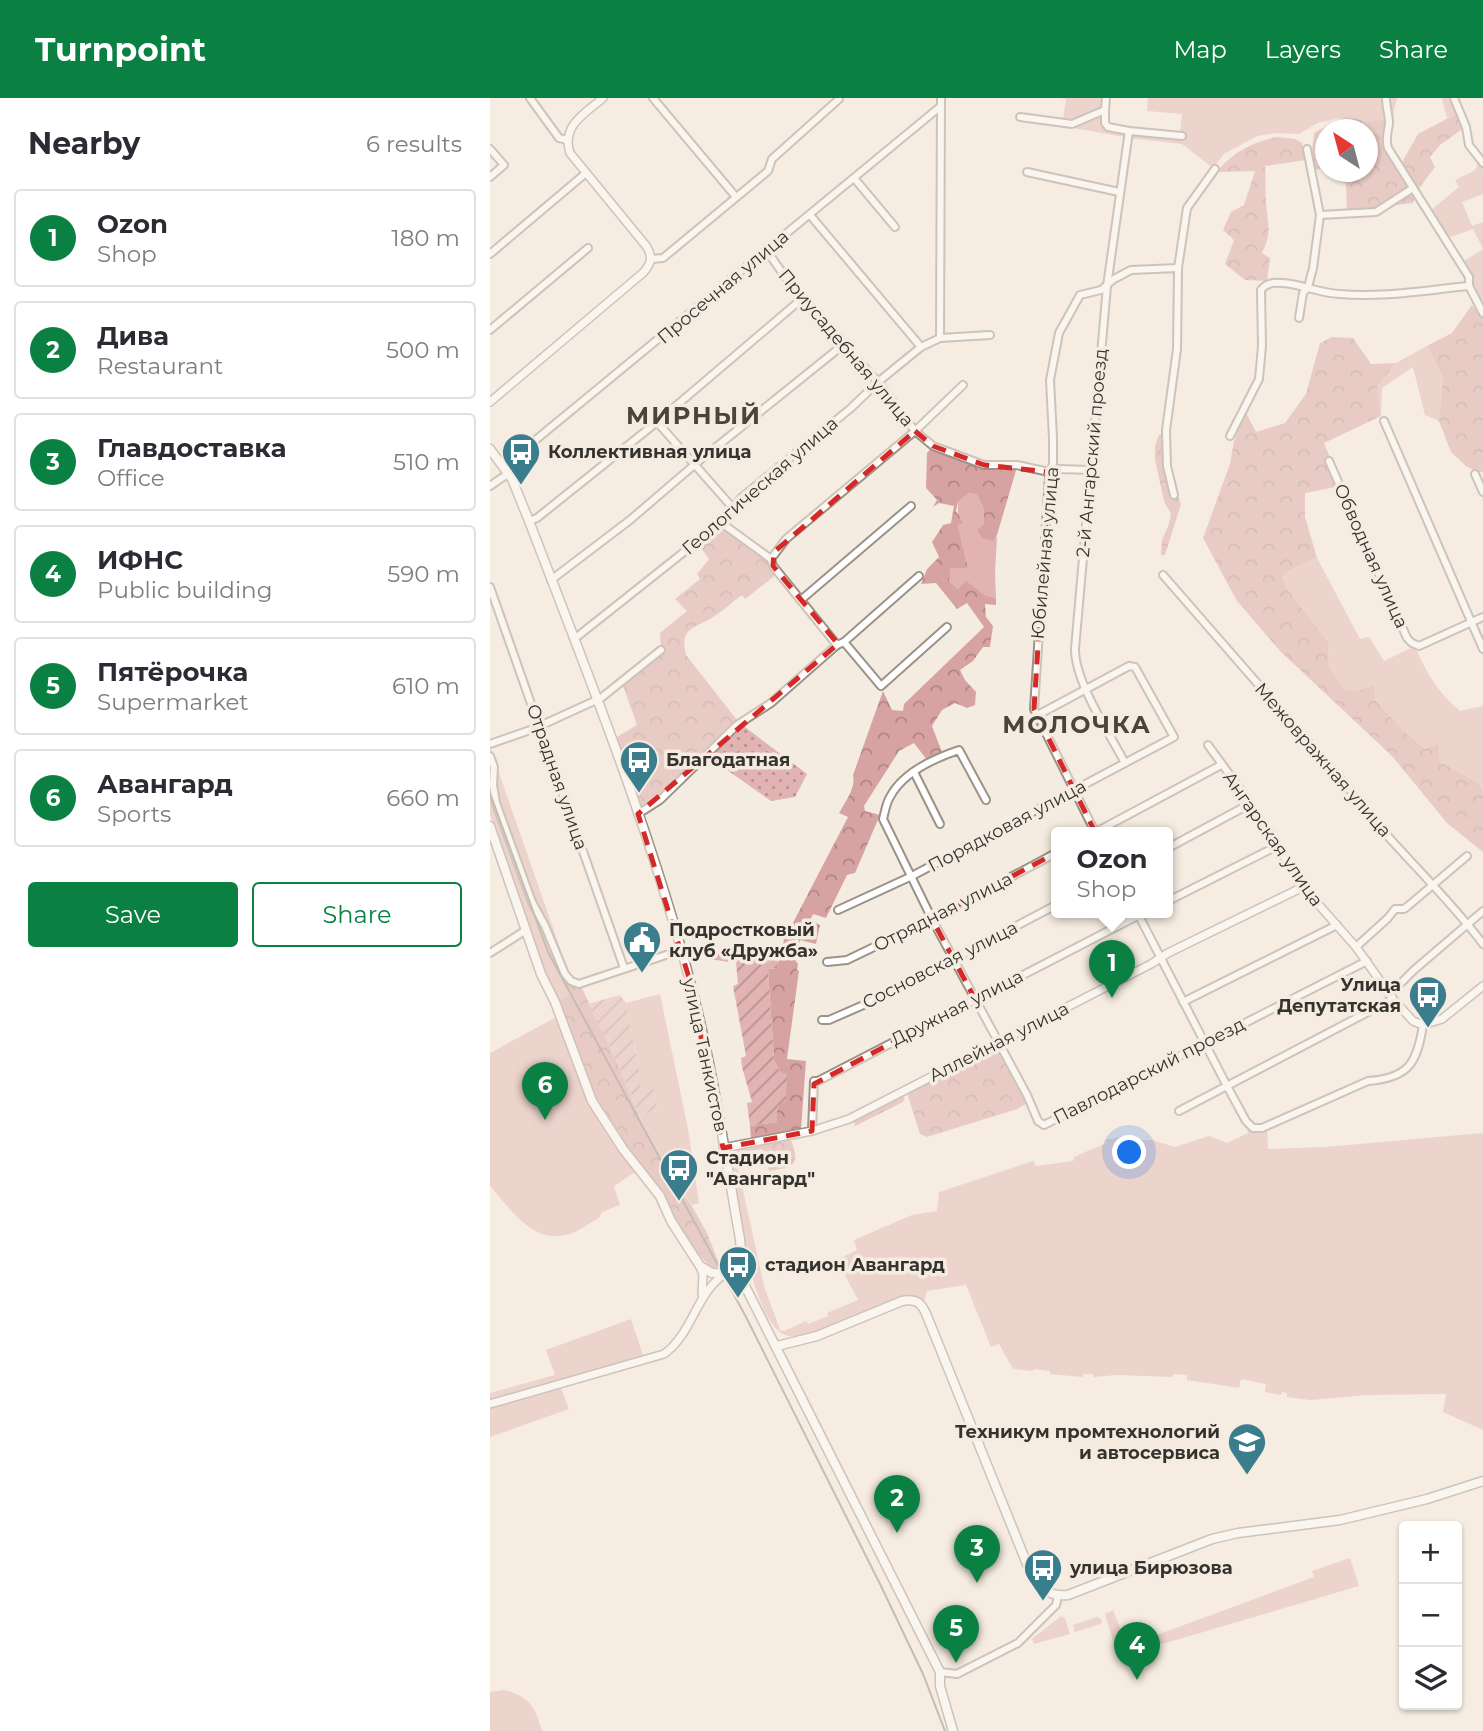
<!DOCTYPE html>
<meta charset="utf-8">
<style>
body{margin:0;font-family:Montserrat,sans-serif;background:#f2f2f3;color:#2b2b33}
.controls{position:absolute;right:21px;bottom:21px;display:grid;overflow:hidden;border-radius:7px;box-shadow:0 2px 5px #0004}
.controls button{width:63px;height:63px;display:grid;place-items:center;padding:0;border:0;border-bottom:2px solid #e1e1e2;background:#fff;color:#2b2b33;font:35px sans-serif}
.compass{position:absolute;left:825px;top:21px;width:63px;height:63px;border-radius:50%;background:#fff;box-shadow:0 2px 5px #0004;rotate:324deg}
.you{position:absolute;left:640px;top:1055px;width:24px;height:24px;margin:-18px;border:5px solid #fff;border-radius:50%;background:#1a73e8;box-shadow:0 0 0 10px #1a73e833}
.badge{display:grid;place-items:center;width:46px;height:46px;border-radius:50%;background:#0b8043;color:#fff;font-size:23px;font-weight:700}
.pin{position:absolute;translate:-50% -58px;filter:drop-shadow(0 2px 4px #0008)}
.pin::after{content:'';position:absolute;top:37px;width:24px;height:21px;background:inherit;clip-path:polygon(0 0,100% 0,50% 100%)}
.popup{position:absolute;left:561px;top:729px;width:122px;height:91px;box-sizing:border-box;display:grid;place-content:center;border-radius:7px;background:#fff;filter:drop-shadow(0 2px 5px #0005);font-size:23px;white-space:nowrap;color:#7c7c81}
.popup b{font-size:26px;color:#2b2b33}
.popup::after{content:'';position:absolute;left:50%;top:100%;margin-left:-14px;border:14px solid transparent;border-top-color:#fff}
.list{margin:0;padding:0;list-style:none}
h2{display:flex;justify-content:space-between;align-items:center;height:91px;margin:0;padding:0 28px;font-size:30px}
h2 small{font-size:23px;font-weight:400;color:#7c7c81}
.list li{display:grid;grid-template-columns:46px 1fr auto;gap:21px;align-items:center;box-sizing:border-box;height:98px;margin:0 14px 14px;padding:0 14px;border:2px solid #e1e1e2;border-radius:7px}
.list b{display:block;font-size:26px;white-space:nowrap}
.list p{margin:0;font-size:23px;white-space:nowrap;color:#7c7c81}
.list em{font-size:23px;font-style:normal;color:#7c7c81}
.actions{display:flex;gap:14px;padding:21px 28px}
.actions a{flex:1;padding:16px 0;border:2px solid #0b8043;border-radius:7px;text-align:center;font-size:24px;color:#0b8043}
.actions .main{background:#0b8043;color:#fff}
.icon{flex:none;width:38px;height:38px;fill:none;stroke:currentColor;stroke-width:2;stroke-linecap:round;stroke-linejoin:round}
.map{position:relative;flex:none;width:993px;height:1633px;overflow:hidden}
header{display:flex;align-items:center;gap:42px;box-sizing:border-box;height:98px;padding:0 35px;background:#0b8043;color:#fff}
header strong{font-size:33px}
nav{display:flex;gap:38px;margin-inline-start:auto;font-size:24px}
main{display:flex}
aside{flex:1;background:#fff}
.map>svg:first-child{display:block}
.grass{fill:#e1b3b2}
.forest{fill:url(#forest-crowns)}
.park{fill:url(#park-dots)}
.garden{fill:url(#garden-furrows)}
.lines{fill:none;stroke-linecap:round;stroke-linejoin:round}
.minor-casing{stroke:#9b9388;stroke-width:10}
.tertiary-casing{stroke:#9b9388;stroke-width:10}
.secondary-casing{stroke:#9b9388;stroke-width:11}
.minor{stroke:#fff;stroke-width:6}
.tertiary{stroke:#fff;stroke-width:7}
.secondary{stroke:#fff;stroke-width:8}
.tram{stroke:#89837c;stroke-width:2}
.marked{fill:none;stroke:#d62828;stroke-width:5;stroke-dasharray:14 9;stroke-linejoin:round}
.labels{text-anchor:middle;stroke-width:7;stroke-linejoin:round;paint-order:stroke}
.street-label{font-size:18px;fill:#36332f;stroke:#f5ece1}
.poi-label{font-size:18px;font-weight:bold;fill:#36332f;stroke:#f5ece1;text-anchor:start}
.district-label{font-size:24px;font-weight:bold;letter-spacing:2px;fill:#4b443b;stroke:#f5ece1}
</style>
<header>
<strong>Turnpoint</strong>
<nav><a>Map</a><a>Layers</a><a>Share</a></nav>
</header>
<main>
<aside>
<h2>Nearby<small>6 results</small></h2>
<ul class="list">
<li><span class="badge">1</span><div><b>Ozon</b><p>Shop</p></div><em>180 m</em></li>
<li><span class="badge">2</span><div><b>Дива</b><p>Restaurant</p></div><em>500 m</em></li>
<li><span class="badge">3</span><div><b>Главдоставка</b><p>Office</p></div><em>510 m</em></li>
<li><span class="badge">4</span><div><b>ИФНС</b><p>Public building</p></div><em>590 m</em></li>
<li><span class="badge">5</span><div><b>Пятёрочка</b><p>Supermarket</p></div><em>610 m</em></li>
<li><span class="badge">6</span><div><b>Авангард</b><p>Sports</p></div><em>660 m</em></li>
</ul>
<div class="actions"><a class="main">Save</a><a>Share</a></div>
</aside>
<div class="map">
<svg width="993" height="1633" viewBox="0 0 993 1633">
<defs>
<pattern id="forest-crowns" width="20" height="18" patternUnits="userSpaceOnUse" patternTransform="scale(1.75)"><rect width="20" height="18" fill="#d7a3a2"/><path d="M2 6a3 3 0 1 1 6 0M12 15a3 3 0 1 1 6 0" fill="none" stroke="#af8584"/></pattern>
<pattern id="park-dots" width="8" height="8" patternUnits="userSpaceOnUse" patternTransform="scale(1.75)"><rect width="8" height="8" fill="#e1b3b2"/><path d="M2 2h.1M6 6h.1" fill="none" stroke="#b79291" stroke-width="1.8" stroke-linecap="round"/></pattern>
<pattern id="garden-furrows" width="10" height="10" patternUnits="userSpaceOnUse" patternTransform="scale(1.75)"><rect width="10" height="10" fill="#e1b3b2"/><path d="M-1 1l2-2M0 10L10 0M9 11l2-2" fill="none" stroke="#b79291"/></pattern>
</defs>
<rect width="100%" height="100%" fill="#f5ece1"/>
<g class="grass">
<polygon points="569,0 614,0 613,25 632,33 635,39 572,28 576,1"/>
<polygon points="658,0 907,0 902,21 877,23 854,19 828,25 809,36 787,35 767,38 734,56 723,70 692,46 639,40 640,35 690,36 692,16 657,13"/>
<polygon points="952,0 962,0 968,15 957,20"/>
<polygon points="989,65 993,72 993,96 972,104 982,128 993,124 993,210 974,163 993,151 983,131 958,140 940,113 969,89 965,82 984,73"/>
<polygon points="937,248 953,280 949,323 935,317 923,269 892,290 891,318 887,289 906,265"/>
<polygon points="479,395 487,397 494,412 494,427 503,442 507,438 505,475 506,500 495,497 476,484 468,491 459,483 459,470 478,470 468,427 468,402"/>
<path d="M827,460l43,81 9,-2 15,24 29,-14 3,2c11,25 23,45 44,62l23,-5v87l-3,-9 -41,-23 -35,-30 -29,-31 -17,-9 -14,-1 -15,-23 -1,-25 -40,-52 -6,-14 10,-7z"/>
<polygon points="0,649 78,873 63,858 80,896 69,903 53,868 0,716"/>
<path d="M170,896l28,135 11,74 -7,2c-21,-27 -40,-57 -53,-90l19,-4 -3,-16 -15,-6v-14l-14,-72z"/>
<path d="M66,919c12,27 19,55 31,82 11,26 31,50 48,73l-21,14 6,19 -18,7 -2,5c-10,6 -23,16 -35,18 -34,8 -55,-27 -75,-49v-133z"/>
<path d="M757,1029l7,4 13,-3 1,21 57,-2 158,-14v297l-40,-18 3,-18 -79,1 -57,5 -23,-3v-4l-5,-1 -1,3 -16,-3 1,-8 -25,-5 -2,9 -52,-8v-5l-14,-1v3l-56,-2 -23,2 -1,-3h-10v3l-33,-3v-3l-16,-2 -1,2 -20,-2 -14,-25 -8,3 -25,-62 -39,6 -3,11 -8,-6 -11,-1c-26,9 -92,44 -116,41 -37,-4 -55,-145 -61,-177l1,-3 6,-2 29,132 16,44 4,1 22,-10 2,3 20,-8 -1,-3 31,-13 -21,-40 20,-10 -3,-10 58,-25 25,-4 2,-19 94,-31 3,5 37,-5 1,-4 32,-14 -1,-3 24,-5 2,5h21l23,7 34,-11 18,7 21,-10z"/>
<polygon points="141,1221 154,1260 0,1303 0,1295 65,1277 56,1252"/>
<polygon points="71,1290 79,1311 0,1339 0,1310"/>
<polygon points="860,1460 869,1488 628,1559 616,1520 615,1516 623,1512 637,1548 824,1479 822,1473"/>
<polygon points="571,1518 575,1520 580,1536 544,1546 542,1541"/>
<polygon points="607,1519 612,1522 611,1526 585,1534 583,1527"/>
<path d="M14,1592c26,6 31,18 38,41h-52v-39z"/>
</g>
<g class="forest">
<polygon points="968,15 974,30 950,47 940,59 945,69 927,93 923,105 857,113 856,85 848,83 846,74 878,74 878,32 836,32 835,70 825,72 822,54 824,35 854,19 877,23 902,21 898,45 911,66 928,36"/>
<path d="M786,39l19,2 7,4 4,17 -41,6c1,12 0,24 1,35 1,23 7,29 -4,52l8,5 -3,23 -22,-1 -20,-16 9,-24 -11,-10 8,-18 13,-7 11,-34 -38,1c16,-20 34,-29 59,-35z"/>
<polygon points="982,207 993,219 993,373 989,375 976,368 961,354 949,323 953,280 937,248 962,235"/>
<polygon points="842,239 863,240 881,266 906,265 887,289 891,318 834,345 855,395 846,389 815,395 815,419 827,460 802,471 792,478 798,492 838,544 839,569 854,592 868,593 884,587 885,602 914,633 935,651 948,646 949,663 990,686 993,695 993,754 957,725 902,658 791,554 747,503 713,440 740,366 744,343 756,315 766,334 795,325 816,296 830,245"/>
<polygon points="674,335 680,374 691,406 675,457 671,457 672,442 679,426 681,416 674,403 665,362 665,348 669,337"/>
<path d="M442,349l52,21 33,-1 -20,68 -4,6 -11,-3 -5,-8 7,-6v-14l-7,-15 -8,-2 -11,8 -2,10 7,12 -5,2 10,43h-18l-1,13 9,8 8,-8 19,14 11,3v7l-11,-1 1,13 7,9 -3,21h-7l-10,14 -13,9 5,10 11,12 -1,13 -8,3 -12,-5 -13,7 -10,16 10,26 -15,8 -13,-17 -15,8 -35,55 1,5 15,4 -25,58 -8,2 -21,43 -13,-4 -3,7 10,4 -4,19 -16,-4 -5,20 3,4 -1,6 2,1 -12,88 19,2 -5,68 -50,10 -1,-13 26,-4 4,-50 -6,-12 -6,-91 9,-1 7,-28 64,-123 -9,-4c6,-11 17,-25 14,-38l30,-84 9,19 11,1 1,-7 80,-77 -17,-24 -10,6 -21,-26 -15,1 6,-15 12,-12 -7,-15 11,-17 8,-2 3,-17 -15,-3 -6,4 4,-7 -11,-12 1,-35z"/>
<path d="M230,429l7,3 40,31 10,13 -32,25 -3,-4c-10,7 -21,18 -32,24 -19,10 -30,11 -24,36l51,65c-17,19 -75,86 -97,88l-25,-70 22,-13 -16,-45 40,-34 -1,-13 27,-22 -12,-12 25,-20 -3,-5 12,-15 -10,-14z"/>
<polygon points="61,856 78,873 81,880 89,884 128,966 156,1035 187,1088 202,1108 217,1135 232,1173 222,1171 201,1148 173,1098 136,1050 130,1036 107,1001 69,903 80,896"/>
<polygon points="504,949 508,950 536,1006 527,1011 437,1039 430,1036 418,998 420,994"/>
<polygon points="410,998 415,1000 413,1004 365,1028 364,1023"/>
<path d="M301,1042c10,26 2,27 -22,31l-7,-22 -33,7 6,-6z"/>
</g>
<polygon class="park" points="251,626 317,676 305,699 281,703 220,660"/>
<g class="garden">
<polygon points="220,853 289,863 287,870 278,871 284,962 290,974 297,976 296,1003 287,1008 287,1024 260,1028 257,1005 262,1004 252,969 251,960 256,958 243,888 248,886 246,865 219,861"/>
<polygon points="130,897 136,905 150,977 150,990 163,989 168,1013 149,1017 128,966 98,906"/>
</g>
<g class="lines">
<g class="minor-casing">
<g id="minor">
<polyline points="40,0 69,40 77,42"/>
<polyline points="163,0 246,99"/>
<path d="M896,0c0,9 3,17 3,25 -1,10 -4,15 -1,25l81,129v9l14,27"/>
<polyline points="964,0 976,29 979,47 993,65"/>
<polyline points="615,12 616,0"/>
<polyline points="530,19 582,26 615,12 615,25 618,29 639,33 692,38"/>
<polyline points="0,51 14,67 0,79"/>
<polyline points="537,74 629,94"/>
<polyline points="364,80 405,129"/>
<polyline points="320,117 431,249"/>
<polyline points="830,117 886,114 923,90"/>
<polyline points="277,153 296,180 350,243 388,284 425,333 443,348 494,367 527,367 559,374 568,371 601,372"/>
<polyline points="0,156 96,75"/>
<polyline points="161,161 173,160 278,73 282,61 349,1"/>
<polyline points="809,220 813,195 818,189 823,170 830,117 817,51"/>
<polyline points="0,232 98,150"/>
<polyline points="450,240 451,0"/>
<polyline points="894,323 993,551"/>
<polyline points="167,324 242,409"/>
<path d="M740,338l29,-57 3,-33 -1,-56c7,-10 20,-7 30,-6 17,3 31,9 48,10 43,4 87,-4 130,-8"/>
<polyline points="839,363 917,540 922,545 929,548 993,519"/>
<polyline points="14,368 451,8"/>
<polyline points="985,376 993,394"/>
<polyline points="0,388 19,375"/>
<polyline points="684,397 677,368 676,332 687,251 688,170 697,110 725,71"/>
<polyline points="39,423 47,420 167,324 314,199"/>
<polyline points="233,423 237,429 281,461 283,468 347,547"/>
<polyline points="281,461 296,441 425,333 473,287"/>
<path d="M673,477l183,210c41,57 95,103 137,159"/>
<polyline points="61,482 140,422 210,362 353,247"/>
<polyline points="0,489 134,870"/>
<polyline points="312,501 421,408"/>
<polyline points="83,539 88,538 233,423 251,400 361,310 388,284 431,249 450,240 500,237"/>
<polyline points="354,544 429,478"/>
<polyline points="347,547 354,544 391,588 457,529"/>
<polyline points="0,646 43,631 111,600 171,552"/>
<polyline points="718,647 756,699 758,707 782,737 787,748 813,789"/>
<polyline points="0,658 4,669 3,687 6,705 42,804 55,828 75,876 81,883 89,886 191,852"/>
<path d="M635,665c-16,-31 -50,-80 -50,-114l32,-363 22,-155"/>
<polyline points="424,674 450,726"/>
<path d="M496,702l-27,-50c-24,8 -56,22 -69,47 -4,6 -5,15 -7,22l49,100 95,176 11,26 6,4 323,-164"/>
<polyline points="148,716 170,702 247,627 281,605 347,547"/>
<polyline points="605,734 544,611 559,380 563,365 563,340 560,282 569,235 590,197 611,192 624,181 641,172 688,170"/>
<polyline points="606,734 731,667"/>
<polyline points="678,750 758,707"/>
<polyline points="678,803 787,748"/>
<polyline points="348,812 422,778 684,639 645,569 639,568 546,618"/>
<path d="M647,814l90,174 19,35 7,7h9l106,-47c41,-3 49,-18 55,-56"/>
<polyline points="866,849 898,820 905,811 914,811 918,808 977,758"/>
<polyline points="0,855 36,832"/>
<polyline points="337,864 357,862 442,821 566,755"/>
<polyline points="900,896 924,872 993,813"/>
<polyline points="693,904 847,827"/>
<polyline points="332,922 339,922 394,898 566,807"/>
<polyline points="689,1013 903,901"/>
<polyline points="322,1033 324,983 328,983 655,814"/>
<polyline points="450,1574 467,1576 528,1545 566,1507 568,1498"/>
</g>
</g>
<g class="tertiary-casing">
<g id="tertiary">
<path d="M0,304l154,-130c7,-9 9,-14 3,-25l-77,-94c-9,-27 15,-40 33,-55"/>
<polyline points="233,1050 322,1033 359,1021 661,866 678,855 813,789 866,849 903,901 923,923 933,927 952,921 993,888"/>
<polyline points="210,1168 213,1177 212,1196"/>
<path d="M0,1306l174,-50c28,-20 31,-58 59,-79"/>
</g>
</g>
<g class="secondary-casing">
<g id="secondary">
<path d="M0,351l22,30 17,42c58,151 121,307 162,464 22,83 34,170 49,254l2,24 -3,11 201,398v14l13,45"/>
<polyline points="0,728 51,876 65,904 102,1003 133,1051 170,1098 181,1123 210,1168 222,1175 249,1176"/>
<path d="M287,1248l40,-10 85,-35c14,-3 20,2 25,15l102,253c9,18 19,28 39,26l144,-56 26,-6 102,-13 87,-21 56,-18"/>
</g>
</g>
<use href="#minor" class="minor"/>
<use href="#tertiary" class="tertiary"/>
<use href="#secondary" class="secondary"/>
<polyline class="tram" points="0,695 58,854 256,1219 392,1490 433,1576 455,1633"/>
</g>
<path d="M0 0H993V1633H0ZM425,333l18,15 51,19 65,7 -15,237 61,123 -163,87 43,80 -161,85 -2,47 -89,17 -32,-164 -53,-170 200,-170 -65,-78 1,-14z" fill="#f5ece1" fill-opacity=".55" fill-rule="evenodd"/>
<path class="marked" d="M425,333l18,15 51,19 65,7 -15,237 61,123 -163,87 43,80 -161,85 -2,47 -89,17 -32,-164 -53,-170 200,-170 -65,-78 1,-14z"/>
<defs>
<g id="bus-pin" transform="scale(2.0125)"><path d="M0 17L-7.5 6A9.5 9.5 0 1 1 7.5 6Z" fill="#3a7d8d" stroke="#f5ece1"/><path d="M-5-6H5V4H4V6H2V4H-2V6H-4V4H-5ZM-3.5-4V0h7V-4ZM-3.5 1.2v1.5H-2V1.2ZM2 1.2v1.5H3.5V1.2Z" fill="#fff"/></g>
<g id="civic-pin" transform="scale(2.0125)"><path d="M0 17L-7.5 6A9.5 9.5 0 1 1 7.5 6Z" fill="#3a7d8d" stroke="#f5ece1"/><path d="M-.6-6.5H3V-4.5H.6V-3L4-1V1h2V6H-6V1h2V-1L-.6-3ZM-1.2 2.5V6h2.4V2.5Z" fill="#fff"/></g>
<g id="university-pin" transform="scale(2.0125)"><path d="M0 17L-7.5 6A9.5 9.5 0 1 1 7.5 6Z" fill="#3a7d8d" stroke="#f5ece1"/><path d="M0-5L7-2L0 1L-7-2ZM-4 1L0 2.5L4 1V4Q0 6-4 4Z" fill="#fff"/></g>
</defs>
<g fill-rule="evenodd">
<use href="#bus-pin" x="31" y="354"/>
<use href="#bus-pin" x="149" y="662"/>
<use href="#civic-pin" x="152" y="842"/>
<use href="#bus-pin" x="938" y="897"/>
<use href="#bus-pin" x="189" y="1070"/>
<use href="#bus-pin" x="248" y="1167"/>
<use href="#university-pin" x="757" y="1344"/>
<use href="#bus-pin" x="553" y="1470"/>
</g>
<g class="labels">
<g class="street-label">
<text transform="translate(233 189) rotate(-40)" y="6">Просечная улица</text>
<text transform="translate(356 250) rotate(50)" y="6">Приусадебная улица</text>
<text transform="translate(602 355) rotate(-85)" y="6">2-й Ангарский проезд</text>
<text transform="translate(270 388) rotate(-41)" y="6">Геологическая улица</text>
<text transform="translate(555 455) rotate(-85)" y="6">Юбилейная улица</text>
<text transform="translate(881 458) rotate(66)" y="6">Обводная улица</text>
<text transform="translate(833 662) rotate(49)" y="6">Межовражная улица</text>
<text transform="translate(67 679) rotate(71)" y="6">Отрадная улица</text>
<text transform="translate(517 728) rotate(-28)" y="6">Порядковая улица</text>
<text transform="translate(783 741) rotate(55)" y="6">Ангарская улица</text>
<text transform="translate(453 814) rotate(-27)" y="6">Отрядная улица</text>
<text transform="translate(450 867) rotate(-27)" y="6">Сосновская улица</text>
<text transform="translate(467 910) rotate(-27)" y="6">Дружная улица</text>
<text transform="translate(509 944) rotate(-27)" y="6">Аллейная улица</text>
<text transform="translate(215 957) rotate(78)" y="6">улица Танкистов</text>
<text transform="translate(659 973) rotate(-27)" y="6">Павлодарский проезд</text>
</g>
<g class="poi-label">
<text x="58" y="360">Коллективная улица</text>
<text x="176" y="668">Благодатная</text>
<text x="179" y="838">Подростковый<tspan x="179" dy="21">клуб «Дружба»</tspan></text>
<text x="911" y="893" text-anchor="end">Улица<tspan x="911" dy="21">Депутатская</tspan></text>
<text x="216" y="1066">Стадион<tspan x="216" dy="21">"Авангард"</tspan></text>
<text x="275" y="1173">стадион Авангард</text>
<text x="730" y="1340" text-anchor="end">Техникум промтехнологий<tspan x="730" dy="21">и автосервиса</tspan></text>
<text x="580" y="1476">улица Бирюзова</text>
</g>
<g class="district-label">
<text x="204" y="326">МИРНЫЙ</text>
<text x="587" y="635">МОЛОЧКА</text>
</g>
</g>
</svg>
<div class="controls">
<button>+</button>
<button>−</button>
<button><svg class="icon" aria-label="layers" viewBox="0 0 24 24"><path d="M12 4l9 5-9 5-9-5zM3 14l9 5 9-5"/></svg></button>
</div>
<svg class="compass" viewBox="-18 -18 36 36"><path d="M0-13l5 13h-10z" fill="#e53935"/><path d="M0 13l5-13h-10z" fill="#7c7c81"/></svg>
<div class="you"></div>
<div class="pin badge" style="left:622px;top:900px">1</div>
<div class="popup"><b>Ozon</b>Shop</div>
<div class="pin badge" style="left:407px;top:1435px">2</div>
<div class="pin badge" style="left:487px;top:1485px">3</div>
<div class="pin badge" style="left:647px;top:1582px">4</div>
<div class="pin badge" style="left:466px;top:1565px">5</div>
<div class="pin badge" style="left:55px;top:1022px">6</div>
</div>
</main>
